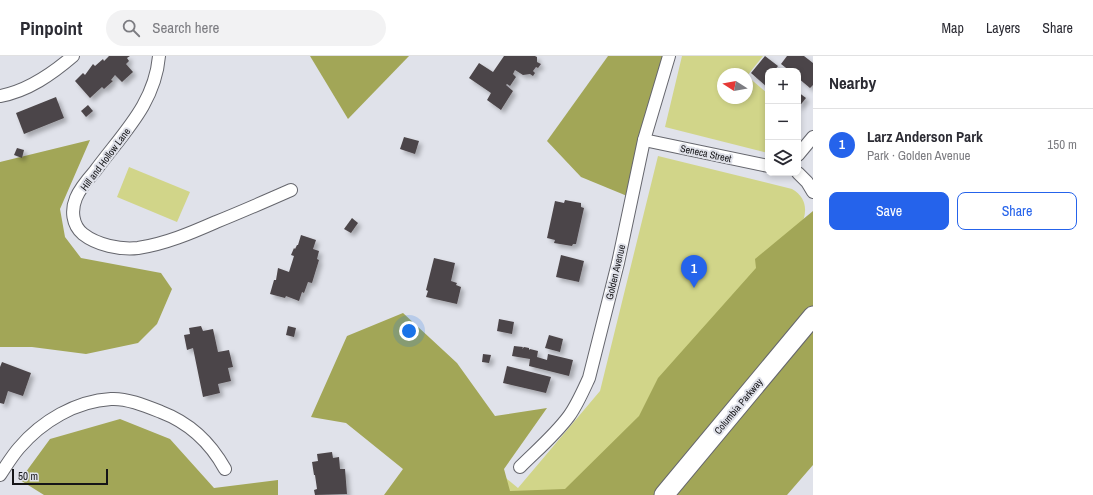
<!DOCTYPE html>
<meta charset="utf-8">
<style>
body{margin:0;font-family:"Archivo Narrow",sans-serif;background:#f2f2f3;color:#2b2b33}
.controls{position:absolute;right:12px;top:12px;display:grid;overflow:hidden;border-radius:8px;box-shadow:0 2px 6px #0003}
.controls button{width:36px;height:36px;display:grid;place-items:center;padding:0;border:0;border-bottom:1px solid #e1e1e2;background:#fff;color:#2b2b33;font:20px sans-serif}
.compass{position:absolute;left:717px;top:12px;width:36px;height:36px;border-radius:50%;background:#fff;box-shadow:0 2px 6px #0003;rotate:281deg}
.scale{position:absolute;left:12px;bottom:10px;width:96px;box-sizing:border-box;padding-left:4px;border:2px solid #151518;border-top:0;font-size:11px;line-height:14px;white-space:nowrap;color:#151518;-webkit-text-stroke:3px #e0e2ea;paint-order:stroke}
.you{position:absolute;left:409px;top:275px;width:14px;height:14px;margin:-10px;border:3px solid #fff;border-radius:50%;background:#1a73e8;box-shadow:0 0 0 6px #1a73e833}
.badge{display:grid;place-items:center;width:26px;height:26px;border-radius:50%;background:#2563eb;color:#fff;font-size:13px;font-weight:700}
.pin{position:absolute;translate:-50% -33px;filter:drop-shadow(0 1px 2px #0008)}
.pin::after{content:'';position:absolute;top:21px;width:14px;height:12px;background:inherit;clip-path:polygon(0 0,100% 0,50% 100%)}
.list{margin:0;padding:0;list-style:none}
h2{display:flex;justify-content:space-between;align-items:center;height:52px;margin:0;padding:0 16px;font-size:17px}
h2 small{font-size:13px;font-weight:400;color:#7c7c81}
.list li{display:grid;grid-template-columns:26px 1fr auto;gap:12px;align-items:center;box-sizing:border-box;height:72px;padding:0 16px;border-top:1px solid #e1e1e2}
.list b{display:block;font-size:15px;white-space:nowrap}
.list p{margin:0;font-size:13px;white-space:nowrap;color:#7c7c81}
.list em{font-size:13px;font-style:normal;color:#7c7c81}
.actions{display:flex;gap:8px;padding:12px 16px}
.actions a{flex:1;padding:9px 0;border:1px solid #2563eb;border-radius:8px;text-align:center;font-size:14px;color:#2563eb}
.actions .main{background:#2563eb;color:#fff}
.icon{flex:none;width:22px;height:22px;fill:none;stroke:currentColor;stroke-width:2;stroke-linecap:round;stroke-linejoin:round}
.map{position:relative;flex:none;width:813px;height:439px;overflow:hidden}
header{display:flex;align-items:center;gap:24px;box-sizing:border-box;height:56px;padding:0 20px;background:#fff;border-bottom:1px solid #e1e1e2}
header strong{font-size:19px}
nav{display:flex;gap:22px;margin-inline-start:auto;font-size:14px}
.search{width:280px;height:36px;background:#f2f2f3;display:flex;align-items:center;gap:10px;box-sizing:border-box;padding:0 14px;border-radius:22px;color:#7c7c81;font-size:15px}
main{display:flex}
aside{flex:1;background:#fff}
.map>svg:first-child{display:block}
.green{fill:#d1d589}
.forest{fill:#a2a657}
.building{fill:#4c4548;filter:url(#shadow)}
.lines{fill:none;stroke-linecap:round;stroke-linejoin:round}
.minor-casing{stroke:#65666d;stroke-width:14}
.trunk-casing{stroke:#65666d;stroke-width:21}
.minor{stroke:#fff;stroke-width:12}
.trunk{stroke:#fff;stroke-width:19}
.labels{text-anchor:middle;stroke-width:4;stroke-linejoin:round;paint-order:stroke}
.street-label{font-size:10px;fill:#151518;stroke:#e0e2ea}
</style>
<header>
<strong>Pinpoint</strong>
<div class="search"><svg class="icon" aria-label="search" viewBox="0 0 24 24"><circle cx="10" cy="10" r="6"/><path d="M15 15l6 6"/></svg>Search here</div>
<nav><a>Map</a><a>Layers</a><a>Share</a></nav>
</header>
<main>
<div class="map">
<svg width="813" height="439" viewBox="0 0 813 439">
<defs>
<filter id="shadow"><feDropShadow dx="3.5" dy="3.5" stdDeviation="2" flood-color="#0004"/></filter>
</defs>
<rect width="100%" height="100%" fill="#e0e2ea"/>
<g class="green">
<polygon points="682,0 763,0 747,20 747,18 723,18 723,42 747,42 747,20 768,38 768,97 665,71"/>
<path d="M658,100l134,33c12,7 15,17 12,29l-83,140 -76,137h-172l22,-26 23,19 82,-97z"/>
<polygon points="129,111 190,136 177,166 117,141"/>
</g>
<g class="forest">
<polygon points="310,0 409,0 348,63"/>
<polygon points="608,0 669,0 632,142 581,121 547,85"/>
<polygon points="90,84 60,153 65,181 81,202 161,217 172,233 157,268 138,287 86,298 32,291 0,291 0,106"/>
<polygon points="813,155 813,409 787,439 384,439 403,413 346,367 311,361 347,280 403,257 457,307 495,360 547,352 504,413 510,435 565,433 639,360 658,322 756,212 755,203"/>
<polygon points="120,363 170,383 214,432 278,424 278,439 44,439 20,424 50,383"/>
</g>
<g class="building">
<polygon points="109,0 130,0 127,2 129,5 126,8 133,16 122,26 115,19 111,24 113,25 104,33 102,31 90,42 75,25 83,17 85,19 93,8 95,10 103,3 104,5"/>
<polygon points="504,0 535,0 537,1 537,6 541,8 538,12 536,11 533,15 535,17 533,20 530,18 523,19 515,14 513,18 516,21 510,30 507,28 506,29 513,35 501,54 487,44 491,37 469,22 479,7 493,16"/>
<polygon points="765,0 778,10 774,15 768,15 767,31 751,17"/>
<polygon points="787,0 804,0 813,7 813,29 810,32 798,22 798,15 790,15 781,8"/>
<polygon points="798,36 806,42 798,52"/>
<polygon points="56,41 64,62 24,78 16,57"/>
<polygon points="88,49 93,55 86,61 81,55"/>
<polygon points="404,81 419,85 415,98 400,93"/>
<polygon points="17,92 24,94 22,102 14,99"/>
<polygon points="565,144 581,147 581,151 584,152 576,188 573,188 572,190 554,187 555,184 547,182 555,145 564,147"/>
<polygon points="352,162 358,167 351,177 344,173"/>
<polygon points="301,179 316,184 313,193 319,195 317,203 319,204 312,227 308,226 304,237 302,236 299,245 286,240 285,242 270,238 274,224 276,224 278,212 289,216 294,200 291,199 294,192 295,193 297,189 298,189"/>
<polygon points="561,199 584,205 579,226 556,221"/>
<polygon points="434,202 455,207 451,225 457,227 456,229 461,231 457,248 426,241 428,235 426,234"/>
<polygon points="499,263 514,266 512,278 497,275"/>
<polygon points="201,270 203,275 213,273 218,296 229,294 233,311 228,312 231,325 218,328 220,337 203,341 193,292 187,294 184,279 190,278 189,272"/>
<polygon points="288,270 296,272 294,281 286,279"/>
<polygon points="549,279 563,283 560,296 545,292"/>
<polygon points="514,290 523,291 522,293 524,291 529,292 529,294 530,293 538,295 537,301 547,304 548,298 573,304 569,320 529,310 530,303 512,300"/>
<polygon points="483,298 491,299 489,307 482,306"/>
<polygon points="2,306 31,317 23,340 8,335 4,348 0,347 0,311"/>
<polygon points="507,310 551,321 546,337 503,327"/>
<polygon points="332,396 333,402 339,401 340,413 345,413 347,438 315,439 314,434 317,433 315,419 314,419 312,406 318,405 317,398"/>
</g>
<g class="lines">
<g class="minor-casing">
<g id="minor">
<path d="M159,0c-4,48 -37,78 -64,115 -7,8 -15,17 -19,27 -5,12 -4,27 7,36 14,11 37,16 55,14 27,-4 53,-15 78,-26 25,-10 50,-21 75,-32"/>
<path d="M0,40c28,-5 52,-22 73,-40"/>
<polyline points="644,84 768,110"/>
<polyline points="798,99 813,81"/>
<polyline points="798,117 807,126 813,136"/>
<path d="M520,411c16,-16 35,-32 49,-51 8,-11 14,-25 20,-38l29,-115 26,-123 25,-84"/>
<path d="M0,419c6,-9 12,-19 19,-27 23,-27 57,-47 92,-49 16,-1 35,7 50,13 29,11 49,30 64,57"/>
</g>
</g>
<g class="trunk-casing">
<polyline id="trunk" points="664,439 813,260"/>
</g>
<use href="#minor" class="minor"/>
<use href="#trunk" class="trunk"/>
</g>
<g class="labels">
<g class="street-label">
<text transform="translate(706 97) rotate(12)" y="4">Seneca Street</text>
<text transform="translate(105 103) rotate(-53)" y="4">Hill and Hollow Lane</text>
<text transform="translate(615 216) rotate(-77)" y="4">Golden Avenue</text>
<text transform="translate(738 350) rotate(-50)" y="4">Columbia Parkway</text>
</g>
</g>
</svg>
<div class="controls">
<button>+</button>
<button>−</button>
<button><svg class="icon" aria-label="layers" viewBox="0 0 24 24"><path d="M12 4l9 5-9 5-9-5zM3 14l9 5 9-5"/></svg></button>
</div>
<svg class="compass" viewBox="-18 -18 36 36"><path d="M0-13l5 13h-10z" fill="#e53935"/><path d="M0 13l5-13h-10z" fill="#7c7c81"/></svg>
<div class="scale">50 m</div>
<div class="you"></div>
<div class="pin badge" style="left:694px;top:232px">1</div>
</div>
<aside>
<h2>Nearby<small></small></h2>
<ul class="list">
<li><span class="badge">1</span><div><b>Larz Anderson Park</b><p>Park · Golden Avenue</p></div><em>150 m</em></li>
</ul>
<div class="actions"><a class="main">Save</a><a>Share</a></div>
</aside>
</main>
